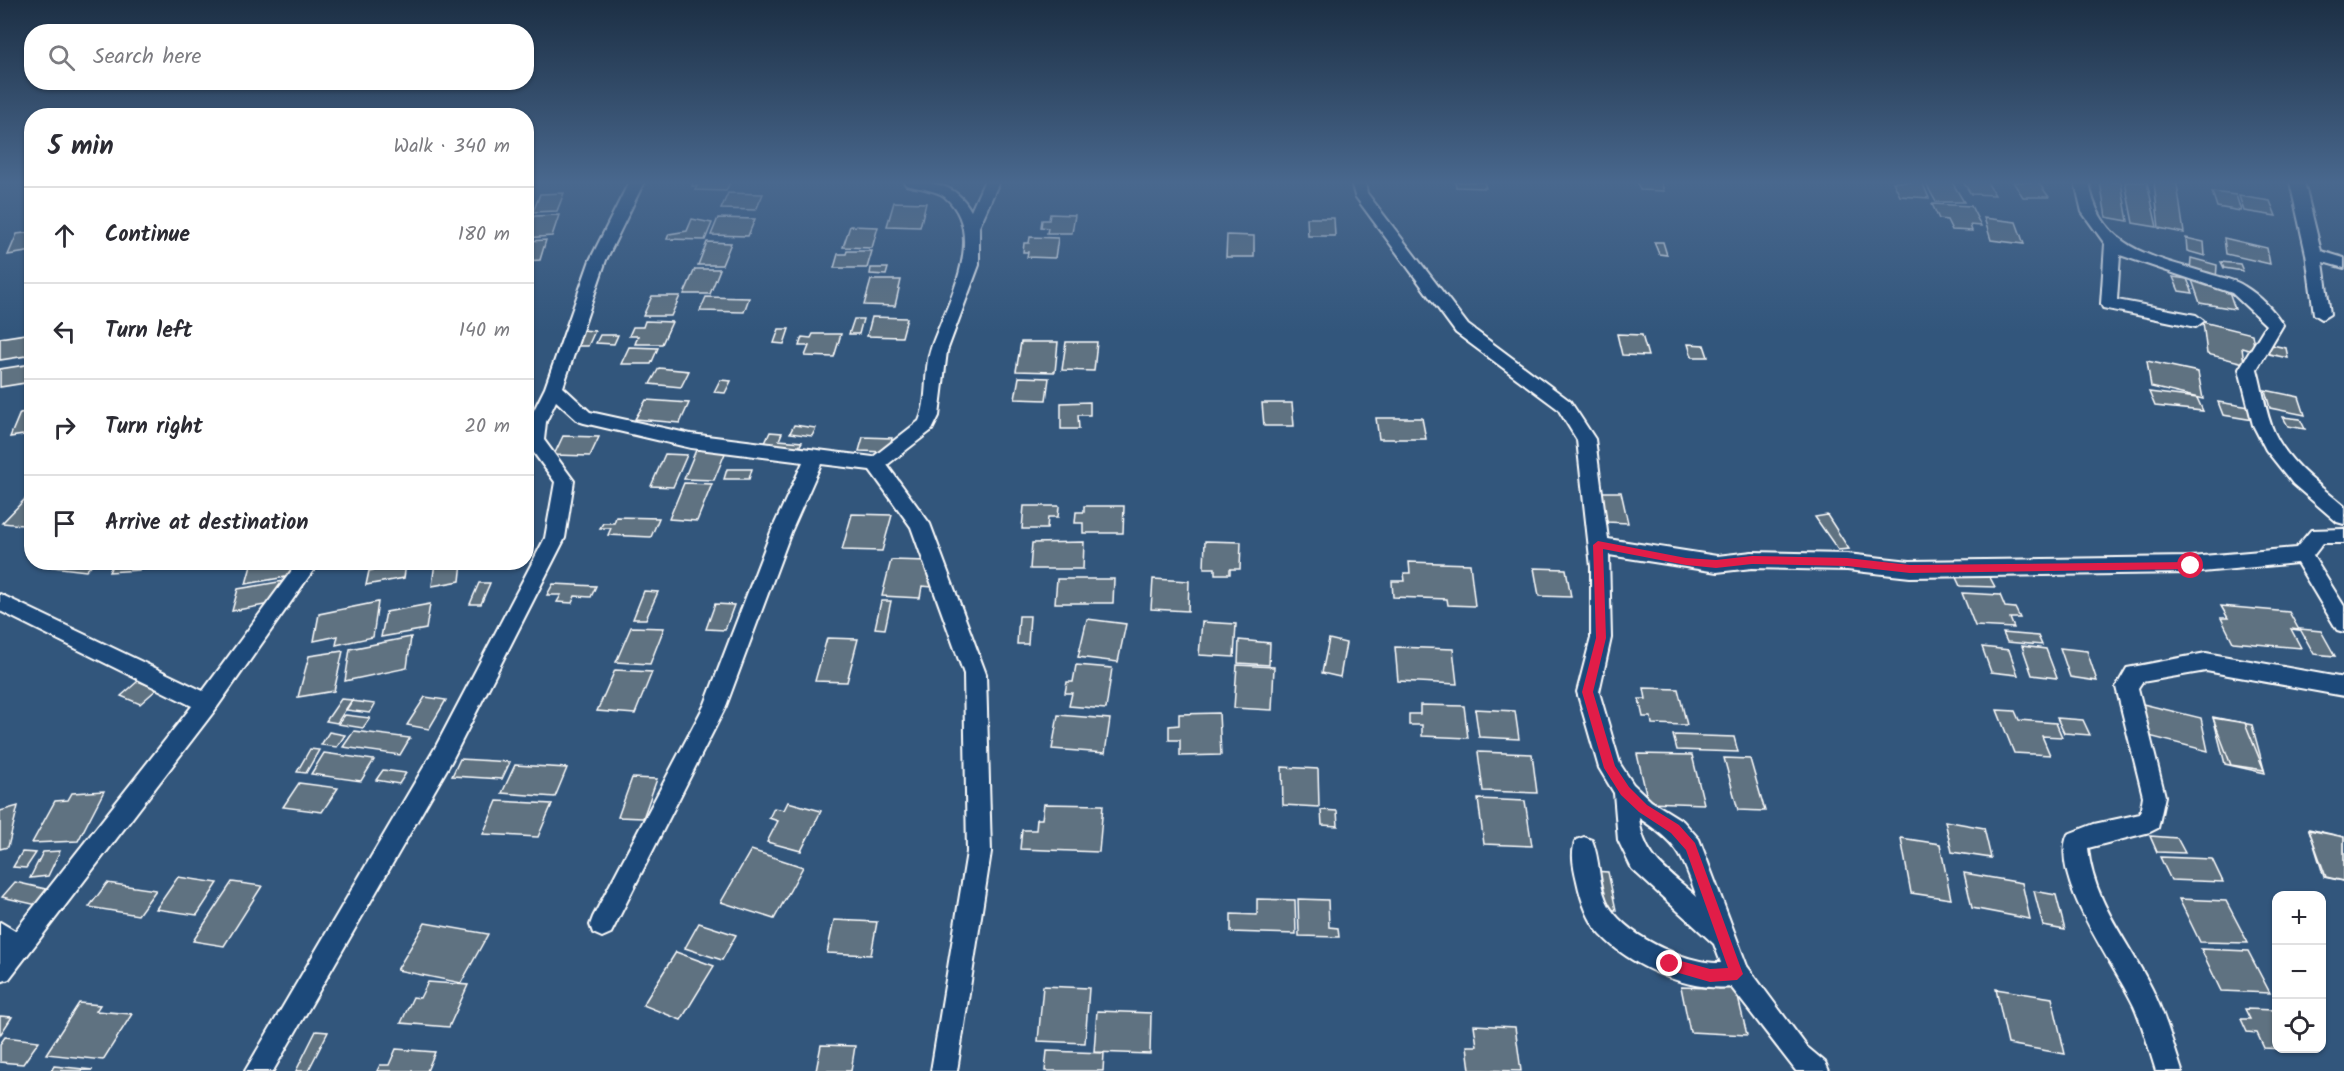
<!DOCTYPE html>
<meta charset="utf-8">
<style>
body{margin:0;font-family:Kalam,sans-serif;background:#f7f7f7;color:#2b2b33}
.controls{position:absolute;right:18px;bottom:18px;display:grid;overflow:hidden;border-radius:12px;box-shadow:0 2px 4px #0004}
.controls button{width:54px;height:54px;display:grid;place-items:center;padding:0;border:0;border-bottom:2px solid #e1e1e2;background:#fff;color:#2b2b33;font:30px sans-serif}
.stop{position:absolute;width:18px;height:18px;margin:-14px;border:4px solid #e11d48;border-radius:50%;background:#fff}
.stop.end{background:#e11d48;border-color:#fff;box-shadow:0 2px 6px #0008}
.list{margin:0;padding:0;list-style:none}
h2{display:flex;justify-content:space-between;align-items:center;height:78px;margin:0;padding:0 24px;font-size:26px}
h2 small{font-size:20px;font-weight:400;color:#7c7c81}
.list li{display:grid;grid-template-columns:39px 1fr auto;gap:18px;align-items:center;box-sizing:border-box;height:96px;padding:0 24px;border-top:2px solid #e1e1e2}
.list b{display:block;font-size:22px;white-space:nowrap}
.list em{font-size:20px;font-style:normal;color:#7c7c81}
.icon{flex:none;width:33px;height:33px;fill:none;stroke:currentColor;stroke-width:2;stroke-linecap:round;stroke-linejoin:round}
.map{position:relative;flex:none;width:2344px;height:1071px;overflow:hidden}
.search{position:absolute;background:#fff;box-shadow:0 2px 4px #0004;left:24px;top:24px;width:510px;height:66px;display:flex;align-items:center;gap:15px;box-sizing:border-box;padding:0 21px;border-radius:24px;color:#7c7c81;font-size:22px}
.panel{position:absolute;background:#fff;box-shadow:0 2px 4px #0004;left:24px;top:108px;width:510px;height:462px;border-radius:24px}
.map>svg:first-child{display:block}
.building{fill:#5f7281;stroke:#fff;stroke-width:1.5}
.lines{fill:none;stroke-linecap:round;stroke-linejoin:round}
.street-casing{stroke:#fff;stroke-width:4}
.street{fill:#1f4a7a;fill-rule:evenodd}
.route{fill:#e11d48}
</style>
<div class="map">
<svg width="2344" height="1071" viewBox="0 0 2344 1071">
<rect width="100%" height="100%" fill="#32567c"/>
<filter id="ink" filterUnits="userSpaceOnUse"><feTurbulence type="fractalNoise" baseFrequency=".0167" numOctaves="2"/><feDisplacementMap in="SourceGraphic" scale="12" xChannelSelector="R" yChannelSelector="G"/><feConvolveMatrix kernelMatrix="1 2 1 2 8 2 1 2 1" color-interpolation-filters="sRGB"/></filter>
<g filter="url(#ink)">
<g class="building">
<polygon points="693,182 730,182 726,191 695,190 697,186 692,186"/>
<polygon points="1455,182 1484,182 1486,188 1456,187"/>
<polygon points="1637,182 1661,182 1664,191 1640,190"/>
<polygon points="1893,182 1922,182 1929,198 1900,196"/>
<polygon points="1925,182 1952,182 1964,202 1936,202"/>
<polygon points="1963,182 1987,182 1995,195 1971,194"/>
<polygon points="2013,182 2038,182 2049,197 2023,197"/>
<polygon points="2100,182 2121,182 2128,221 2106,217"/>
<polygon points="2125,182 2147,182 2157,227 2133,223"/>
<polygon points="2154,182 2177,184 2184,233 2159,228"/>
<polygon points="2212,192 2236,195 2241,211 2217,207"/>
<polygon points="564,193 557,211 533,212 540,194"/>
<polygon points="728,193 763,194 756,210 721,209"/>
<polygon points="2239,196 2270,201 2276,216 2244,211"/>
<polygon points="894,202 926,203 920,227 887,226"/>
<polygon points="1932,204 1971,206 1981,226 1970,225 1972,231 1952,230 1947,220 1939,219"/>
<polygon points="1050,214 1075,215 1072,233 1047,233 1048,228 1041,227 1042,220 1049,220"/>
<polygon points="559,215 552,236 526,238 534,216"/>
<polygon points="718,218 755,219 748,236 711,235"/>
<polygon points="1307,218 1334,218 1335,236 1308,236"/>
<polygon points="1984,218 2016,222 2024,244 1991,240"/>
<polygon points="692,219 712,223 705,240 667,239 669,234 687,231"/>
<polygon points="850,226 878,227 872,248 843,247"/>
<polygon points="32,232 32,251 8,255 17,234"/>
<polygon points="1227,235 1254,236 1254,257 1226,257"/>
<polygon points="1030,237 1058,238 1055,258 1027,257 1028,252 1023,252 1024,243 1029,243"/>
<polygon points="2186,238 2204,242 2205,256 2187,251"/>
<polygon points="2224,238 2267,248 2270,264 2226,254"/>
<polygon points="546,240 540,260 526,261 526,241"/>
<polygon points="707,242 731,243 722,265 698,265"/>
<polygon points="1654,242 1663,242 1667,255 1659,254"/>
<polygon points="847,251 872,251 867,268 834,268 838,254 846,254"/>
<polygon points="2191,258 2217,265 2216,280 2190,272"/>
<polygon points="2221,262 2240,264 2243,271 2224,268"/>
<polygon points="871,268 888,268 886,275 870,274"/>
<polygon points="695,269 720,269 710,294 684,294"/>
<polygon points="2173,277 2187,279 2193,293 2179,291"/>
<polygon points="871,280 901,280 895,306 864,305"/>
<polygon points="2192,280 2227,286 2235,309 2200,303"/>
<polygon points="652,296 680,296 671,316 643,316"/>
<polygon points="706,297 749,298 744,312 700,311"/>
<polygon points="872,317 907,318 902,337 867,336"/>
<polygon points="854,319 863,319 859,334 849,334"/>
<polygon points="645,321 672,322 662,344 635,344 638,336 629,336 633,327 643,327"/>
<polygon points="2203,322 2252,334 2255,352 2242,348 2244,363 2207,354"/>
<polygon points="779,329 789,329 784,344 774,343"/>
<polygon points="581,330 595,331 588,346 573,346"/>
<polygon points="32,333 32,355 0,360 0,338"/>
<polygon points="813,334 841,334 834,357 805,356 809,346 799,346 802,337 811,338"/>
<polygon points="1617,334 1642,335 1648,356 1622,355"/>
<polygon points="600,335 618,335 614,344 596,343"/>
<polygon points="1021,342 1058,342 1055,372 1016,371"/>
<polygon points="1066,342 1097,342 1094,371 1062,370"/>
<polygon points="1688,344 1704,345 1708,357 1692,357"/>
<polygon points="2267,344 2286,348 2288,358 2269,354"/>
<polygon points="629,347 658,348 651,364 621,364"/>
<polygon points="2147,361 2198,372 2203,399 2151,387"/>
<polygon points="32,364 31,382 0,387 0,369"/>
<polygon points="659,368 689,371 681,387 650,384"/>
<polygon points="1019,377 1049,378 1046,400 1015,399"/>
<polygon points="720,380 731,381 725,393 714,392"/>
<polygon points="2265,390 2299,397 2305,415 2270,408"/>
<polygon points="2149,392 2197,398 2203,411 2155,406"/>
<polygon points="646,400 689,403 680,423 635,419"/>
<polygon points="1090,402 1090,415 1078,415 1079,429 1061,429 1061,403"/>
<polygon points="2218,402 2256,408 2260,421 2223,415"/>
<polygon points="1262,403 1292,403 1294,426 1264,426"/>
<polygon points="32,411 30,434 10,437 20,413"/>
<polygon points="2283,417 2300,419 2305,429 2288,426"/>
<polygon points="1376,418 1422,418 1426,439 1379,439"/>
<polygon points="794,425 816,428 812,436 790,433"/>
<polygon points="770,432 782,433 779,440 802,442 799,447 764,445"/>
<polygon points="563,436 599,437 590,456 554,455"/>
<polygon points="863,437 892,438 888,452 859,451"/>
<polygon points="696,450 726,451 714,480 684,479"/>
<polygon points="665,454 687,455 673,487 651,486"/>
<polygon points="727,469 752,469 749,479 724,479"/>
<polygon points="684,483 712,484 697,521 669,519"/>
<polygon points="1600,492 1621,492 1628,523 1607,522"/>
<polygon points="28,496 32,496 32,526 2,523"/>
<polygon points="1024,506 1059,506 1058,517 1048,517 1047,529 1022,529"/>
<polygon points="1084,506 1124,506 1123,533 1083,533 1083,523 1075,523 1076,512 1084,512"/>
<polygon points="852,514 892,515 882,551 842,550"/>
<polygon points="1827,515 1849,549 1838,550 1815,517"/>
<polygon points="616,517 659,518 651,537 608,535 611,528 600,528 603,523 614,523"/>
<polygon points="1205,541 1241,542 1240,569 1230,569 1230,574 1215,574 1215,568 1204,568"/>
<polygon points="1084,542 1083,569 1030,569 1032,543"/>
<polygon points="891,560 928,561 926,572 936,572 933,587 922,586 920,598 882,596"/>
<polygon points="55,562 94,562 86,571 52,567"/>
<polygon points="114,562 143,562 139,570 109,572"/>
<polygon points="252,562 300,562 297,575 246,584"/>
<polygon points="435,562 462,562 460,581 432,586"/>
<polygon points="1409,562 1470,564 1475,606 1448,605 1447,599 1393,597 1392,581 1405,581 1404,573 1410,573"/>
<polygon points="406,564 404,578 366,585 369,571"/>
<polygon points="1534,568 1566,569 1571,597 1539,596"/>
<polygon points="1953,571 1987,572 1995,587 1960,586"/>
<polygon points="1057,579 1114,579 1113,603 1055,603"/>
<polygon points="1153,579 1189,581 1188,611 1151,609"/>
<polygon points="284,581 275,603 232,611 238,589"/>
<polygon points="479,583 490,583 481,604 470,604"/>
<polygon points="553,584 596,586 591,597 575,596 572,603 557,602 561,595 547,595"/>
<polygon points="644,591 658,592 646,619 633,619"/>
<polygon points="1962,593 2000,595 2005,607 2015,608 2020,618 2010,618 2014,628 1975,626"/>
<polygon points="881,601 891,601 885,629 875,628"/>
<polygon points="378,602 373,637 336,645 338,636 314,641 319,614"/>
<polygon points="430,604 426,629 381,637 386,612"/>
<polygon points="715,604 734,605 725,630 706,629"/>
<polygon points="2221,606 2289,612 2299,630 2291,629 2301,648 2233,642 2221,618 2228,618"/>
<polygon points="1019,616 1030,616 1028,644 1017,644"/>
<polygon points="1087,619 1126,624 1118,662 1078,657"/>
<polygon points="1202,622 1236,624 1234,657 1199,655"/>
<polygon points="631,627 664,628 650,664 616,662"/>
<polygon points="2300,629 2321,631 2335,656 2314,654"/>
<polygon points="2003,633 2038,636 2042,645 2007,642"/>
<polygon points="411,637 407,668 345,681 350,649"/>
<polygon points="827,638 858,639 847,682 815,681"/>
<polygon points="1329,639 1346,643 1340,677 1322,673"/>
<polygon points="1239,640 1270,643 1269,665 1238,663"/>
<polygon points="2022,646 2046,649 2057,678 2032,675"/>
<polygon points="1395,647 1453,649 1457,684 1398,681"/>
<polygon points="1982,647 2009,650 2018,675 1991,672"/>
<polygon points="2060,648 2087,651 2097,681 2070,677"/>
<polygon points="343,651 334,691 298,697 309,656"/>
<polygon points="1076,665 1112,668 1106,709 1069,706 1072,693 1065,693 1067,682 1073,682"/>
<polygon points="1237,665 1274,667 1272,710 1234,708"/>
<polygon points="615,670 652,672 635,714 597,711"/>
<polygon points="138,681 157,689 140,704 121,696"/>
<polygon points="1644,688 1678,689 1687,725 1652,724 1651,717 1643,717 1639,699 1646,699"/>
<polygon points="425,697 446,700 429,729 407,725"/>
<polygon points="341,699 352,700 337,723 326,721"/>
<polygon points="352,701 375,704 370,713 346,710"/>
<polygon points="2143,704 2201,718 2208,751 2149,736"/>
<polygon points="1420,705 1464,706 1468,738 1422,736 1422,725 1409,725 1409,714 1420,714"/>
<polygon points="1475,709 1515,711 1519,739 1479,737"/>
<polygon points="1997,710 2015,711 2019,720 2056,723 2062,737 2042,736 2050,755 2014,753"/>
<polygon points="1219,713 1221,755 1180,756 1180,740 1169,740 1169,726 1179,725 1179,714"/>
<polygon points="345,715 370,718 363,728 338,724"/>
<polygon points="1058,715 1110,719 1105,753 1052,749"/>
<polygon points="2213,717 2252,725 2265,773 2225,764"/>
<polygon points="2057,718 2083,720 2090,735 2064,733"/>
<polygon points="2213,718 2245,723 2264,770 2231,765"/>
<polygon points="354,731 410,738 400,755 343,747"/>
<polygon points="329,732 345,735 337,747 321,745"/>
<polygon points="1673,735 1734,737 1738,752 1677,750"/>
<polygon points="310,749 319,750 306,773 297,772"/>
<polygon points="1478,752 1532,754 1537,793 1483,791"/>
<polygon points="324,753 374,760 361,781 311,774"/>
<polygon points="1637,754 1692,755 1704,804 1648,802"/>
<polygon points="1724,758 1750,759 1765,811 1738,810"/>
<polygon points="460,759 510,762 502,779 452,776"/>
<polygon points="515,765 567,768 555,797 502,793"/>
<polygon points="1282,767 1318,769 1319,807 1283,805"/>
<polygon points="383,770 406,773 399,784 376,780"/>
<polygon points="632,778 657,779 643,818 618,817"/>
<polygon points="299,783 338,788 322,812 283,807"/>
<polygon points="104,791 78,841 32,843 55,801 68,800 72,793"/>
<polygon points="1478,799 1525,801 1532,846 1484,844"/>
<polygon points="497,801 552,804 538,837 483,834"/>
<polygon points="788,802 821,811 801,851 767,842 778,821 769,818 774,808 784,810"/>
<polygon points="1044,804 1103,805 1099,852 1020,849 1022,830 1036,830 1037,819 1042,819"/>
<polygon points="18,806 8,847 0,849 0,811"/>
<polygon points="1321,810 1337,811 1338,826 1322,825"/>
<polygon points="1945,821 1984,828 1991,858 1952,852"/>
<polygon points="2309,829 2344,837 2344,881 2324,877"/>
<polygon points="2309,830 2344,837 2344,881 2326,877"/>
<polygon points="2150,836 2177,838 2185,853 2157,852"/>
<polygon points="1901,838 1940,844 1951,899 1911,893"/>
<polygon points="751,850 803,867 774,919 721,902"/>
<polygon points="60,851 48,876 30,878 43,852"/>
<polygon points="22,852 36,853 26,868 13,867"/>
<polygon points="2160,857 2212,859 2223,882 2171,880"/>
<polygon points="1593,871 1608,872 1616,910 1600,910"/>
<polygon points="1964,873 2022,883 2030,919 1972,908"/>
<polygon points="178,877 218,883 197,915 156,909"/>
<polygon points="15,882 50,890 37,905 2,897"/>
<polygon points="232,882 262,886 224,946 193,941"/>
<polygon points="107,883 156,890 138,915 89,907"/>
<polygon points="2034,891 2056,895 2065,930 2043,926"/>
<polygon points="1257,899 1295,900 1296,934 1231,932 1231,914 1257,915"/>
<polygon points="1298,899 1328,900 1329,927 1338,928 1339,937 1299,936"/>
<polygon points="2179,899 2226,901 2248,943 2200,942"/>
<polygon points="834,920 877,922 871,955 827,953"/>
<polygon points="425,923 488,934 461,983 397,970"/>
<polygon points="699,923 736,935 722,960 685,948"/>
<polygon points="2201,949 2248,951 2270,993 2221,991"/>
<polygon points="676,952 714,966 681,1020 643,1005"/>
<polygon points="428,982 468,985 449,1027 401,1023 413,997 420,998"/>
<polygon points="1043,986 1089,988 1085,1043 1038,1041"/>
<polygon points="1681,987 1736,989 1747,1035 1690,1032"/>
<polygon points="1996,989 2052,998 2065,1054 2008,1044"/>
<polygon points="79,1003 100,1005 96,1011 132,1014 103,1060 46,1054"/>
<polygon points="2245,1009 2276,1010 2276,1048 2308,1050 2264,1048 2257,1033 2247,1032 2241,1019 2250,1019"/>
<polygon points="1097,1011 1151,1013 1150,1054 1094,1052"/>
<polygon points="0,1016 12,1017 0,1035"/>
<polygon points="1474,1025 1515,1027 1521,1071 1470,1070 1467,1046 1477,1046"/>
<polygon points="316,1031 328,1032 308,1071 296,1071"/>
<polygon points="5,1037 39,1041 23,1064 0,1062 0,1044"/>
<polygon points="821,1045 855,1046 851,1071 816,1071"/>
<polygon points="396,1049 435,1052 427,1071 377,1071 380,1065 389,1065"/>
<polygon points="1047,1051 1104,1053 1103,1071 1045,1071"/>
<polygon points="54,1066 93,1070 51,1071"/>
</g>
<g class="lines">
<g class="street-casing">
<g id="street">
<path d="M629,182h15l-38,78 -43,127 27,25 101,22 182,23 46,-36c10,-22 4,-50 12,-73 14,-41 58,-113 14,-151 -8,-7 -28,-9 -39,-12l-2,-3c28,0 52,1 67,29l13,-29h15l-20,45v38l-32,86 -8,65 -7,14 -45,35 43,59 56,150 5,178 -34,219h-26l36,-219 -3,-178 -53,-147 -41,-57 -49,-6 -30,68 -65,174 -115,227 -9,4 -9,-4 -3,-8 3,-8 112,-213 66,-172 32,-70 -112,-14 -107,-25 -6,-2 -22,-20 -10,21 -2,18 30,41 -9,57 -114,224 -178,309h-28l190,-323 110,-210 10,-56 -29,-40 2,-20 17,-34 45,-128z"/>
<path d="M1351,182h14l2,11 101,132 102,76 25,38 13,100 109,17 35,-4 95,2 63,7 281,-4 105,-9 15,-18 33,-1v14h-21l-10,13 31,50v26l-7,-2 -40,-67 -106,10 -281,4 -63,-7 -95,-2 -35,4 -108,-17 2,83 -12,54 21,72 13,20 18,17 32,20 16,18 48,127 60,81 18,15 4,9h-33l-65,-84c-42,5 -101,-21 -130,-52 -13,-14 -20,-35 -24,-54 -3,-13 -7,-28 -1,-41l8,-3 8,3c8,19 6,41 14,60 14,34 79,64 115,63l-7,-19 -82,-75 -14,-29 -4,-47 -15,-25 -22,-76 14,-54v-71l-14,-127 -19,-31 -102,-76 -101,-137zM1639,818c40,27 42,35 58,79 -29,-27 -53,-37 -58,-79z"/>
<path d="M2075,182h14c11,70 68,75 124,93 10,3 23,5 31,11 15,9 30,24 39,39l-26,44c6,21 8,43 17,63 14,31 45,53 70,74v18l-7,-2 -44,-38 -27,-34 -13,-25 -14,-56 27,-44 -34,-32 -112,-38 -3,45 79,15 8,6 -8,6 -93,-19 -2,-4 4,-60 -23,-32z"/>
<polygon points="2290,182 2304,182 2321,251 2344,258 2344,268 2323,262 2330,314 2322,319 2314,314 2306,254"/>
<polygon points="298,562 319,562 215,710 9,979 0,982 0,922 15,931 192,706 0,611 0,594 203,691"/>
<path d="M2206,653l138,25v18l-138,-25 -64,11 -4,6 27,108 -7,32 -8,4 -62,16c5,54 41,94 64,141 13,26 21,55 30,82h-26c-7,-22 -13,-45 -22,-65 -18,-40 -86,-128 -66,-172l26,-10 46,-10 3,-18 -27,-109 11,-19z"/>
</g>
</g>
<use href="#street" class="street"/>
</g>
</g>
<linearGradient id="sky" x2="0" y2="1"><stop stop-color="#1c2f44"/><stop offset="0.55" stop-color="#49688e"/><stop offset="1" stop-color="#49688e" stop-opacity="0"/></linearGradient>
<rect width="2344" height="332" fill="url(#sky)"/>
<polygon class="route" points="1598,541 1686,558 1716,560 1752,556 1847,558 1910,565 2191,562 2196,566 2191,569 1910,573 1847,566 1752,564 1716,568 1686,565 1603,549 1606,638 1593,692 1615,766 1629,787 1647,805 1679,825 1695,843 1743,974 1737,980 1710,982 1665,969 1663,964 1670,958 1710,969 1728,968 1686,850 1671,833 1639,812 1621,795 1604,768 1582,692 1596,638 1593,545"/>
</svg>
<div class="controls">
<button>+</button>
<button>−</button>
<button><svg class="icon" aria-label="locate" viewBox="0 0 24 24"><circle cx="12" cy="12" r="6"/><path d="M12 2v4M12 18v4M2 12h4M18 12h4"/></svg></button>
</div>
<div class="stop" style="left:2191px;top:566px"></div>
<div class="stop end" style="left:1670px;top:964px"></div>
<div class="search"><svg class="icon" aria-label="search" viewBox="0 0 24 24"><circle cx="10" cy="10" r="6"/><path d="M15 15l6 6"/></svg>Search here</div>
<section class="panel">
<h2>5 min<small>Walk · 340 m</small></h2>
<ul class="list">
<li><svg class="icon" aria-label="ahead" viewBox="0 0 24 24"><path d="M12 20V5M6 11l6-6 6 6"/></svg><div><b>Continue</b></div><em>180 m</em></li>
<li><svg class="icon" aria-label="left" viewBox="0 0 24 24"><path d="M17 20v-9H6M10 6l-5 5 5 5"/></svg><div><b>Turn left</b></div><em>140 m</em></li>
<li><svg class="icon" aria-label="right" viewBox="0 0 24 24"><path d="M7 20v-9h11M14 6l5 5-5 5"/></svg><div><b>Turn right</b></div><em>20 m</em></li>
<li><svg class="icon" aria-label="arrive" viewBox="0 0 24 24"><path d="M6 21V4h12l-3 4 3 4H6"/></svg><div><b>Arrive at destination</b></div></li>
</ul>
</section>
</div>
